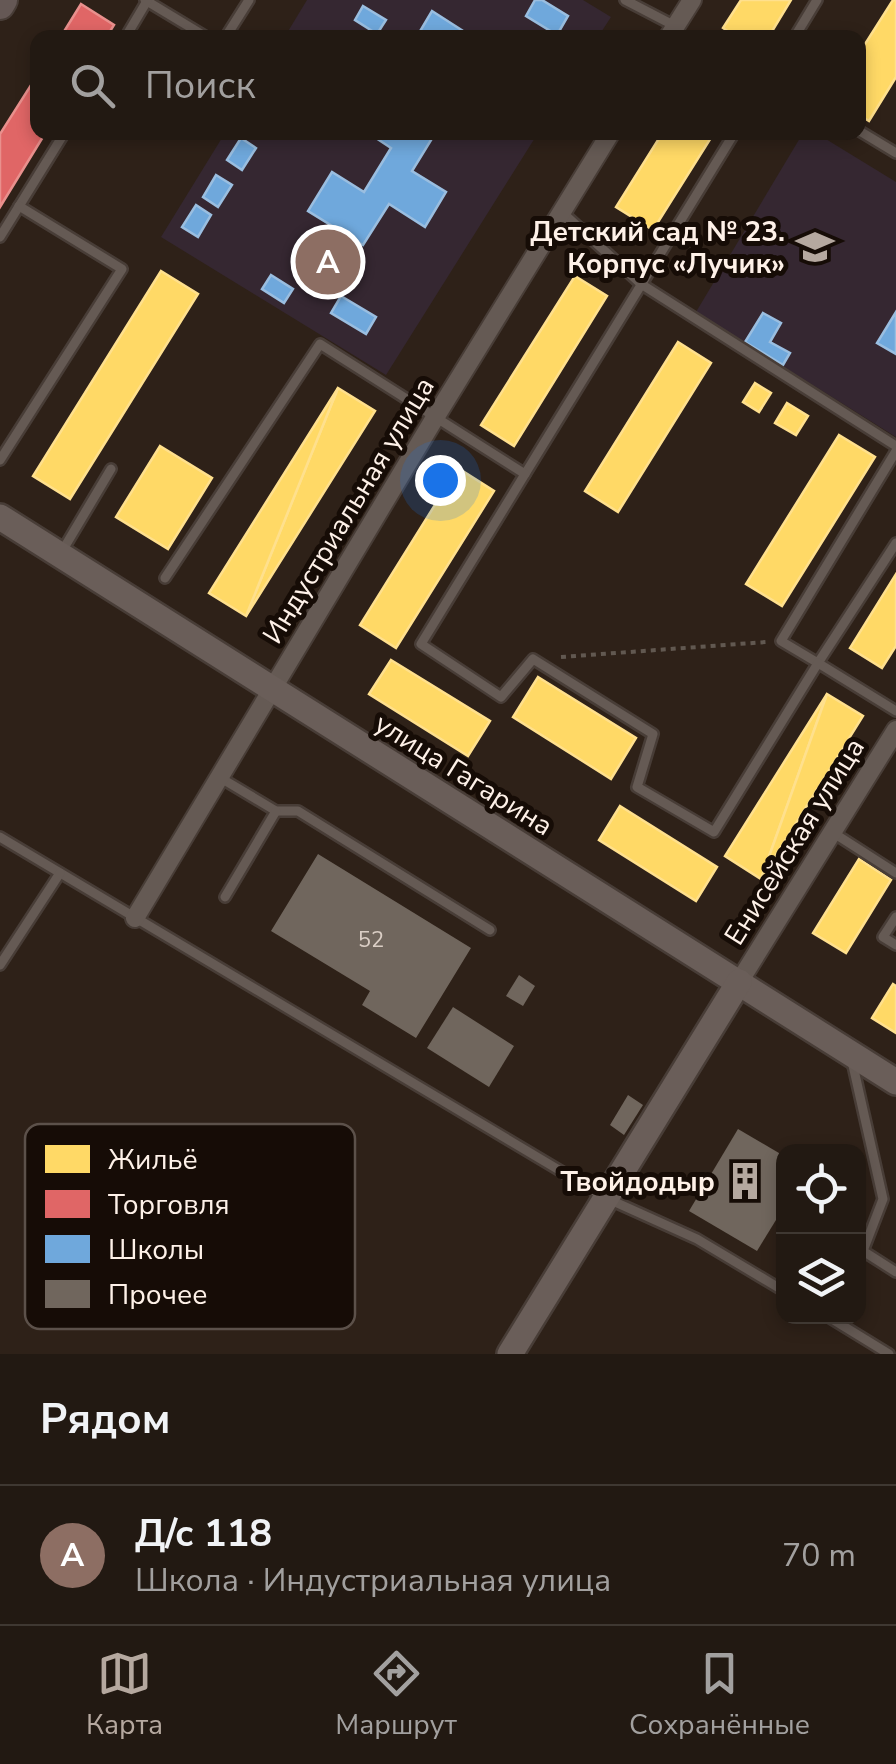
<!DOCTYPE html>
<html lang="ru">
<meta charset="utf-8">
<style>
body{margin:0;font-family:"Nunito Sans",sans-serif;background:#2a221b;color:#f1f3f6}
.controls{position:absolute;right:30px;bottom:30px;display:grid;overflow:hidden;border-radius:20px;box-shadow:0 5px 15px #0003}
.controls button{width:90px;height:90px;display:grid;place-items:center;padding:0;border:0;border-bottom:2px solid #3f3832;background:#221912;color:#f1f3f6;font:50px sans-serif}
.you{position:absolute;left:440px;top:480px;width:35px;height:35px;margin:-25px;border:8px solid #fff;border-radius:50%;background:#1a73e8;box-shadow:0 0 0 15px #1a73e833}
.badge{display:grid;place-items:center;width:65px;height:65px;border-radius:50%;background:#b5a89f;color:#fff;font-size:32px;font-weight:700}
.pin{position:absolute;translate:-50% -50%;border:5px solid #fff;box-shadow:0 2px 10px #0006}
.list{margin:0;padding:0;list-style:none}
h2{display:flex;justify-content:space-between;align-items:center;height:130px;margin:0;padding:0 40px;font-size:42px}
h2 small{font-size:32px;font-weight:400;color:#a2a09f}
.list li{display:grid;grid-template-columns:65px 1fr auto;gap:30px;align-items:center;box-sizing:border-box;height:140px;padding:0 40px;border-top:2px solid #3f3832}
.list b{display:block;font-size:38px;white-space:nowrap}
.list p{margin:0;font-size:32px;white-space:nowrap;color:#a2a09f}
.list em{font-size:32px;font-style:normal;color:#a2a09f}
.icon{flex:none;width:55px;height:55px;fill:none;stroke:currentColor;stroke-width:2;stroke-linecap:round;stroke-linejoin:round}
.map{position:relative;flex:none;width:896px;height:1354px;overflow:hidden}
.search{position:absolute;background:#221912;box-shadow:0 5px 15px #0003;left:30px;right:30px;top:30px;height:110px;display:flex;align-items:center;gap:25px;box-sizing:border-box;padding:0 35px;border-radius:20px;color:#a2a09f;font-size:38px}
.sheet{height:270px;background:#221912}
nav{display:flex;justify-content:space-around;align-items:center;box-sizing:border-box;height:140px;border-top:2px solid #3f3832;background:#221912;font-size:28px;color:#a2a09f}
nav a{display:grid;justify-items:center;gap:5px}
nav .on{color:#b5a89f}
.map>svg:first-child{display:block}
.education{fill:#352731}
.homes{fill:#ffd966;stroke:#ffe08d;stroke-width:2.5}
.shops{fill:#e06666;stroke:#e9908d;stroke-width:2.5}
.schools{fill:#6fa8dc;stroke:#9abee0;stroke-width:2.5}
.building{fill:#70665d}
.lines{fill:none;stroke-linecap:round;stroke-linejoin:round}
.lane-casing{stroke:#483d37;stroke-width:14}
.street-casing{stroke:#483d37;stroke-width:22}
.secondary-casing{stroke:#483d37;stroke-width:30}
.primary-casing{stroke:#483d37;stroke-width:32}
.path{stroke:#615850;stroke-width:4;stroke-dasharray:5 5;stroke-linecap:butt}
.lane{stroke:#655a54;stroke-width:9}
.street{stroke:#655a54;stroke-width:18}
.secondary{stroke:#6a5e59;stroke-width:25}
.primary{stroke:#655855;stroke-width:28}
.labels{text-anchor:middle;stroke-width:10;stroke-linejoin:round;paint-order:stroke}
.number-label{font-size:22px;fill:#dacec5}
.poi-label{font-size:28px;font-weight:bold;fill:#fef1e8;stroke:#160c06;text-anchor:end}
.street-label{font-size:28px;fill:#fef1e8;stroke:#160c06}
.key{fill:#160c06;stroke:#5c514a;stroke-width:2.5}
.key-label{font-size:28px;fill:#fef1e8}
</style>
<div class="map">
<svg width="896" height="1354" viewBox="0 0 896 1354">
<rect width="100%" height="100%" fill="#2e2118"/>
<g class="education">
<polygon points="307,0 583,0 611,17 598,37 284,38"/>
<polygon points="225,133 538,133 386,375 161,237"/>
<polygon points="803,133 816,133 896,182 896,437 696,312"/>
</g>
<g class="homes">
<polygon points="741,0 791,0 768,38 738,38 723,28"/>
<polygon points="893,0 896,0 896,77 869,121 858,114 858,55"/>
<polygon points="663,132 714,133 653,230 616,207"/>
<polygon points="161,271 198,294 70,499 33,476"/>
<polygon points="575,276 607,296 514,446 481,425"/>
<polygon points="678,342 711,363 618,512 585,491"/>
<polygon points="755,383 771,393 759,412 743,402"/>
<polygon points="338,388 375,411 246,616"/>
<polygon points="338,388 246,616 209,593"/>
<polygon points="787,403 808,416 796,435 775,423"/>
<polygon points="839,435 875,457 782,606 746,584"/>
<polygon points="160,446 212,478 168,549 116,517"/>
<polygon points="458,468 494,491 396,648 360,625"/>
<polygon points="896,574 896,646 882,668 850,648"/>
<polygon points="391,660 490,721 468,756 369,694"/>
<polygon points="538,677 636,738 611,779 513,717"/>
<polygon points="827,694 761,879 725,856"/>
<polygon points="827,694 863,716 761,879"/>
<polygon points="620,806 717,867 696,901 599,840"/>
<polygon points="859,859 891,880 846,953 813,933"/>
<polygon points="893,984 896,986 896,1033 872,1018"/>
</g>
<g class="shops">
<polygon points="81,4 114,25 106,38 60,38"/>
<polygon points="38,74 38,132 46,132 0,207 0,134"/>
</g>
<g class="schools">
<polygon points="535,0 542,0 568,16 557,35 526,16"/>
<polygon points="363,6 386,20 377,34 355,20"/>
<polygon points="432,11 474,38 416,38"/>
<polygon points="367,132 436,132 412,171 446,192 425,227 389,204 363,245 308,211 332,172 364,192 391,148"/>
<polygon points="241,138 256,148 242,170 227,160"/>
<polygon points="216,175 232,185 218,207 203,197"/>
<polygon points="196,205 211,215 198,237 182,227"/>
<polygon points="271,275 293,289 284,303 262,289"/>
<polygon points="341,296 376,317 366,334 331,313"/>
<polygon points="896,312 896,354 877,343"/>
<polygon points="763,313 781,323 770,342 790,353 783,365 745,342"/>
</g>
<g class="building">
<polygon points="318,854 471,948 416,1038 362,1005 370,991 271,931"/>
<polygon points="519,975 535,986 523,1006 506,996"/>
<polygon points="453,1007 514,1046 489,1087 427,1048"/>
<polygon points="628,1095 643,1105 624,1135 610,1125"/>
<polygon points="738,1129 784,1156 784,1207 757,1251 689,1211"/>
</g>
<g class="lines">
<g class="lane-casing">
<g id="lane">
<polyline points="145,0 208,38"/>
<polyline points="625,0 675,26"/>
<polyline points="125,38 147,1"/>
<polyline points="225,38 249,0"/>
<polyline points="794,38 817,0"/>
<polyline points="858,130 896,153"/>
<polyline points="563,213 641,284 896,446"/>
<polyline points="0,237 65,132"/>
<polyline points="896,451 781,641 818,663 896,543"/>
<polyline points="0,460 122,269 19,206"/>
<polyline points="525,474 735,132"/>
<polyline points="61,553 111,469"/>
<polyline points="165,578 320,344 525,474 421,644 501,697 533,659 653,734 637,787 714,832 818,663 896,711"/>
<polyline points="219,777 276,811 298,811 490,930"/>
<polyline points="832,832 896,873"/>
<polyline points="0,837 606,1198 697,1239 784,1291"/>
<polyline points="225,897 276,811"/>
<polyline points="896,917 883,937 896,945"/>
<polyline points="0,965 60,873"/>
<polyline points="852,1061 883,1199 863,1251 896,1272"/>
<polyline points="827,1316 889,1354"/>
</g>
</g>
<g class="street-casing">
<g id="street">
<polyline points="668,38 692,0"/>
<polyline points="135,918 436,416 611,132"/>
<polyline points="739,982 896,730"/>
</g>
</g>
<g class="secondary-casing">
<g id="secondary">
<polyline points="0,517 896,1082"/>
<polyline points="510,1354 739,982"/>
</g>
</g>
<g class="primary-casing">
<polyline id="primary" points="0,5 3,0"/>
</g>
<polyline class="path" points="561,657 766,642"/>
<use href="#lane" class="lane"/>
<use href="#street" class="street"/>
<use href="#secondary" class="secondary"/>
<use href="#primary" class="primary"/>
</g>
<defs>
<g id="school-bare" transform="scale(3)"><path d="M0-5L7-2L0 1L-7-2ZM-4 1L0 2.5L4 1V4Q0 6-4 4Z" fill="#b5a89f" stroke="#160c06" stroke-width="2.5" paint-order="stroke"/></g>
<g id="building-bare" transform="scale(3)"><path d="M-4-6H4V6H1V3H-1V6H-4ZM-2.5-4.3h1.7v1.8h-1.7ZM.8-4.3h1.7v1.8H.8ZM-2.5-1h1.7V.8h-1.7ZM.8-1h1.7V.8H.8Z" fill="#b5a89f" stroke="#160c06" stroke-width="2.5" paint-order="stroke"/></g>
</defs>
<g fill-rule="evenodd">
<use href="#school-bare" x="815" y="247"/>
<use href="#building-bare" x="745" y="1181"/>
</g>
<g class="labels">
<g class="number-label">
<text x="371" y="947">52</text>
</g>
<g class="poi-label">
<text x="785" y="241">Детский сад № 23.<tspan x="785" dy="32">Корпус «Лучик»</tspan></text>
<text x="715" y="1191">Твойдодыр</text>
</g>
<g class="street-label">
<text transform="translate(348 510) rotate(-59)" y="10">Индустриальная улица</text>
<text transform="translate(464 774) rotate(32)" y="10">улица Гагарина</text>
<text transform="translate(794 841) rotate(-58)" y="10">Енисейская улица</text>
</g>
</g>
<rect x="25" y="1124" width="330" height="205" rx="15" class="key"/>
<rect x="45" y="1145" width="45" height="28" fill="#ffd966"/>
<rect x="45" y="1190" width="45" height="28" fill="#e06666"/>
<rect x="45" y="1235" width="45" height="28" fill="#6fa8dc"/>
<rect x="45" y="1280" width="45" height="28" fill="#70665d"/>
<g class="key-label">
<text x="108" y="1169">Жильё</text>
<text x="108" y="1214">Торговля</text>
<text x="108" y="1259">Школы</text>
<text x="108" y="1304">Прочее</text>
</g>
</svg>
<div class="controls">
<button><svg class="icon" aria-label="locate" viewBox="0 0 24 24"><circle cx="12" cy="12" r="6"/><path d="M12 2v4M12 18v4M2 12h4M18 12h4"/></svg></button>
<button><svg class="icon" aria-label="layers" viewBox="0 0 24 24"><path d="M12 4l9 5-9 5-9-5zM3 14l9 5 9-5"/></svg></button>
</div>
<div class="you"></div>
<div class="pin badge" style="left:328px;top:262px;background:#8d6e63">A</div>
<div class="search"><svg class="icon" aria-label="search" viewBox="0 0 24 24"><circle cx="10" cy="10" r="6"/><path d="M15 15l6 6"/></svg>Поиск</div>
</div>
<section class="sheet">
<h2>Рядом<small></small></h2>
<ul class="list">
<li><span class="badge" style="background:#8d6e63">A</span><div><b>Д/с 118</b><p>Школа · Индустриальная улица</p></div><em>70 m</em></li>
</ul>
</section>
<nav>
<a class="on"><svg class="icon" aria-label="map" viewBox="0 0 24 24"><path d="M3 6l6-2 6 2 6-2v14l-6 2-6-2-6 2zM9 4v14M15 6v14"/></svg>Карта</a>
<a><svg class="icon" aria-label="directions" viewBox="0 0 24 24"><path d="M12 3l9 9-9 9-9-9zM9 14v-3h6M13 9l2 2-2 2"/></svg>Маршрут</a>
<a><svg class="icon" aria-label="saved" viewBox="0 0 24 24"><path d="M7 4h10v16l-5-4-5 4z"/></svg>Сохранённые</a>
</nav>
